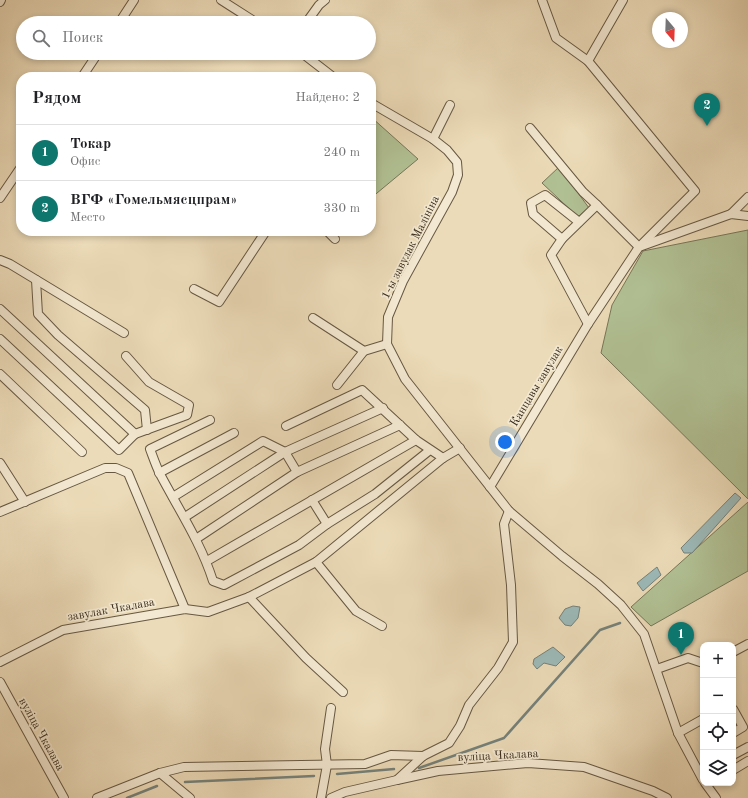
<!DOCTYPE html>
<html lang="ru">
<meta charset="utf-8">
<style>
body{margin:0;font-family:"Old Standard TT",serif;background:#f2f2f2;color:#202124}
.controls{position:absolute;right:12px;bottom:12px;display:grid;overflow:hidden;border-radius:8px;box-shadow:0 2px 6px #0003}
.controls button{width:36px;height:36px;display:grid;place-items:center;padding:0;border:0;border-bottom:1px solid #e0e0e0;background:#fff;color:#202124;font:20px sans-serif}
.compass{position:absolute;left:652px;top:12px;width:36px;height:36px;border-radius:50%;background:#fff;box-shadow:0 2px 6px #0003;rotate:161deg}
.you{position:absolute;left:505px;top:442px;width:14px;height:14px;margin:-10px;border:3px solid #fff;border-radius:50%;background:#1a73e8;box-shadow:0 0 0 6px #1a73e833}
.badge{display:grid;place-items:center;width:26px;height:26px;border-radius:50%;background:#0f766e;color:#fff;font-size:13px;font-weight:700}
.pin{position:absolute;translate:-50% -33px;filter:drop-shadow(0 1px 2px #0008)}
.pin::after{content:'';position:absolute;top:21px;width:14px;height:12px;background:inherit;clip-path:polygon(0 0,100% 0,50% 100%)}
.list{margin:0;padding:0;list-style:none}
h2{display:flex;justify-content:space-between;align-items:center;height:52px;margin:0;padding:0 16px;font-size:17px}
h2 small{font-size:13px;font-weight:400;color:#757577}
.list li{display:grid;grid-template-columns:26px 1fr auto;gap:12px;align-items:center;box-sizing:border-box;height:56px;padding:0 16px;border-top:1px solid #e0e0e0}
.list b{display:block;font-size:15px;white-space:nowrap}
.list p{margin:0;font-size:13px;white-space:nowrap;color:#757577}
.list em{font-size:13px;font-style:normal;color:#757577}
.icon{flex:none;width:22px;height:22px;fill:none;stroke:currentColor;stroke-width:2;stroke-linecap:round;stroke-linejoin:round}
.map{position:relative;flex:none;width:748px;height:798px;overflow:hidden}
.search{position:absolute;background:#fff;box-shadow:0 2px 6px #0003;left:16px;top:16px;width:360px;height:44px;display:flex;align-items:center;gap:10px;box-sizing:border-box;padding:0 14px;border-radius:22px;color:#757577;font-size:15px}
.panel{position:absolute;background:#fff;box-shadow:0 2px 6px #0003;left:16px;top:72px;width:360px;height:164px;border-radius:16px}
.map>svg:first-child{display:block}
.green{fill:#b1c194;stroke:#767758}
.water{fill:#9cb9b8;stroke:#75817a}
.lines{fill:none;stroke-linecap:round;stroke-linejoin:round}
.stream{stroke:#75817a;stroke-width:2.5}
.minor-casing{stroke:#665843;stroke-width:10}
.minor{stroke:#f3e8d1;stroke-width:8}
.labels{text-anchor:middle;stroke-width:3.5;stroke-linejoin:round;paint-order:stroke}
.street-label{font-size:12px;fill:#3a2d1c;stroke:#f3e8d1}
</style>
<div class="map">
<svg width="748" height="798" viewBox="0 0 748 798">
<rect width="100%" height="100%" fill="#ecdbb8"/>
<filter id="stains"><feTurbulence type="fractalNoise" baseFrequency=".005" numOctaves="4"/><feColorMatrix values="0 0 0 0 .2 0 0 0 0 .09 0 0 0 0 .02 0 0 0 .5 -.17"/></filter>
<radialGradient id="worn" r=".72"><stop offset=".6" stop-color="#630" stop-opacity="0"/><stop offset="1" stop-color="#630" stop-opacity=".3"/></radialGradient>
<g class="green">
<polygon points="371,117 418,159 371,198"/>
<polygon points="559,167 589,208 578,217 542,183"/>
<polygon points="748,230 748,499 601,353 612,305 643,251"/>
<polygon points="748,502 748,571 651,626 631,607"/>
</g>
<g class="water">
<polygon points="735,493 741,498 692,553 684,553 681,548"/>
<polygon points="657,567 661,575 643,591 637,583"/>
<polygon points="573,606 580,607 578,618 571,626 565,625 559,618 565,609"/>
<polygon points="553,647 565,657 556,666 544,663 537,669 533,664 534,659"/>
</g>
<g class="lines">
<g class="stream">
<polyline points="419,768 504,738 600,630 620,623"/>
<polyline points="337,774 394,769"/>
<polyline points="185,782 314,776"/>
<polyline points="127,798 157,786"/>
</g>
<g class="minor-casing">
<g id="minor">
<polyline points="221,0 257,23"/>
<polyline points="542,0 556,38 588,61"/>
<polyline points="0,2 1,0"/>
<polyline points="119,23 134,0"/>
<polyline points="306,23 319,5 325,0"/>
<polyline points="302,53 333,77"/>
<polyline points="82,77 98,53"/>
<polyline points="371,103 433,139 447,150 457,162 458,175 452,192 403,281 388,317 387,344 405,379 509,511 562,556 598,584 621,605 644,634 678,733 703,780"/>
<polyline points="530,128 583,192 597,205"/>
<polyline points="433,139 450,105"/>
<polyline points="0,198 21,167"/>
<polyline points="731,214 748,197"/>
<polyline points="327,231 335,239"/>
<polyline points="562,239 533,214 531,203 545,195 579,222"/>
<polyline points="0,260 10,264 124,333"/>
<polyline points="36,280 38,314 58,335 145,410 147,430"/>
<polyline points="194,289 219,302 266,231"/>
<polyline points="0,309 135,434"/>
<polyline points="313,318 364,351 387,344"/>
<polyline points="588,324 551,255 562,239 597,205 639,247 695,191 588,61 623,0"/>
<polyline points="0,339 119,450 135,434 187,415 189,405 149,382 126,356"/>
<polyline points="0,374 82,452"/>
<polyline points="337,385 364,351"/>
<path d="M210,420l-60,29c3,8 6,17 10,25 19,36 41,69 53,107l11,4 75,-40 28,-21 48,-30 55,-44"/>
<polyline points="286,426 362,390 416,440 443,458"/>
<polyline points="0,463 25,502"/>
<polyline points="159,473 234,433"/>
<polyline points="490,487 588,324 639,247 731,214 748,216"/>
<polyline points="173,497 263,441 285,452 297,472"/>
<polyline points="312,500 327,524"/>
<polyline points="0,512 105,468 116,468 128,473 185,609"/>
<polyline points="185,517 285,452 383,408"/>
<polyline points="196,539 297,472 400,425"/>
<polyline points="207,561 416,440"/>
<polyline points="316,562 356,611 382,626"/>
<polyline points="249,597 306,658 343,692"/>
<polyline points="733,652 748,644"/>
<polyline points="0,662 63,630 185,609 208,612 249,597 316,562 443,458 460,448"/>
<polyline points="657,669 688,658 703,663"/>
<polyline points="0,682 64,798"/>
<polyline points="733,709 743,727 733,733"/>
<polyline points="678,733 703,719"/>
<polyline points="733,755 748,747"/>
<polyline points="733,770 748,761"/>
<polyline points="160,773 190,798"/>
<polyline points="397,780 438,771 528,763 584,767 653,791 667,798"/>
<polyline points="705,783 716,798"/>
<polyline points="97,798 160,773 184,767 365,764 391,755 423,756"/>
<polyline points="321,798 327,765 325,749 331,708"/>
<polyline points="331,798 345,792 397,780 423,756 449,743 460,726 469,705 498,668 513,642 511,585 504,524 509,511"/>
</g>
</g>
<use href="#minor" class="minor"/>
</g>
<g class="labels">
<g class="street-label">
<text transform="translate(410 247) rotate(-63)" y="4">1-ы завулак Малініна</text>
<text transform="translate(536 386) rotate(-59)" y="4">Канцавы завулак</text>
<text transform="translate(111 609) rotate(-10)" y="4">завулак Чкалава</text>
<text transform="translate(42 734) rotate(61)" y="4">вуліца Чкалава</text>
<text transform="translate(498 755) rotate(-3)" y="4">вуліца Чкалава</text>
</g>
</g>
<rect width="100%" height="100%" filter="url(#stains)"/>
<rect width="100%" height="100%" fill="url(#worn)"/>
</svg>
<div class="controls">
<button>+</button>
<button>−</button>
<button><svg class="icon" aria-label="locate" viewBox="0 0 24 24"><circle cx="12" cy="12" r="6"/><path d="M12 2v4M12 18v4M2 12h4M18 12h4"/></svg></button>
<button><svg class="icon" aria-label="layers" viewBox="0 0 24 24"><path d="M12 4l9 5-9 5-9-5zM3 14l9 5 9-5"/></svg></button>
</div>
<svg class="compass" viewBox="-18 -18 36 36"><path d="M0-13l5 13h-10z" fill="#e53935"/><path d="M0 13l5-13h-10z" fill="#757577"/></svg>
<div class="you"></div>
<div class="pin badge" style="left:681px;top:655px">1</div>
<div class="pin badge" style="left:707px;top:126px">2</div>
<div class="search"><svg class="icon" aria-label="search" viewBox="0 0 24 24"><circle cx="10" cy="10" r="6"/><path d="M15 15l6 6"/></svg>Поиск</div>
<section class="panel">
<h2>Рядом<small>Найдено: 2</small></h2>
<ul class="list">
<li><span class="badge">1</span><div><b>Токар</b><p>Офис</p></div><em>240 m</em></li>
<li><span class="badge">2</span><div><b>ВГФ «Гомельмясцпрам»</b><p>Место</p></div><em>330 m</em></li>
</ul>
</section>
</div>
